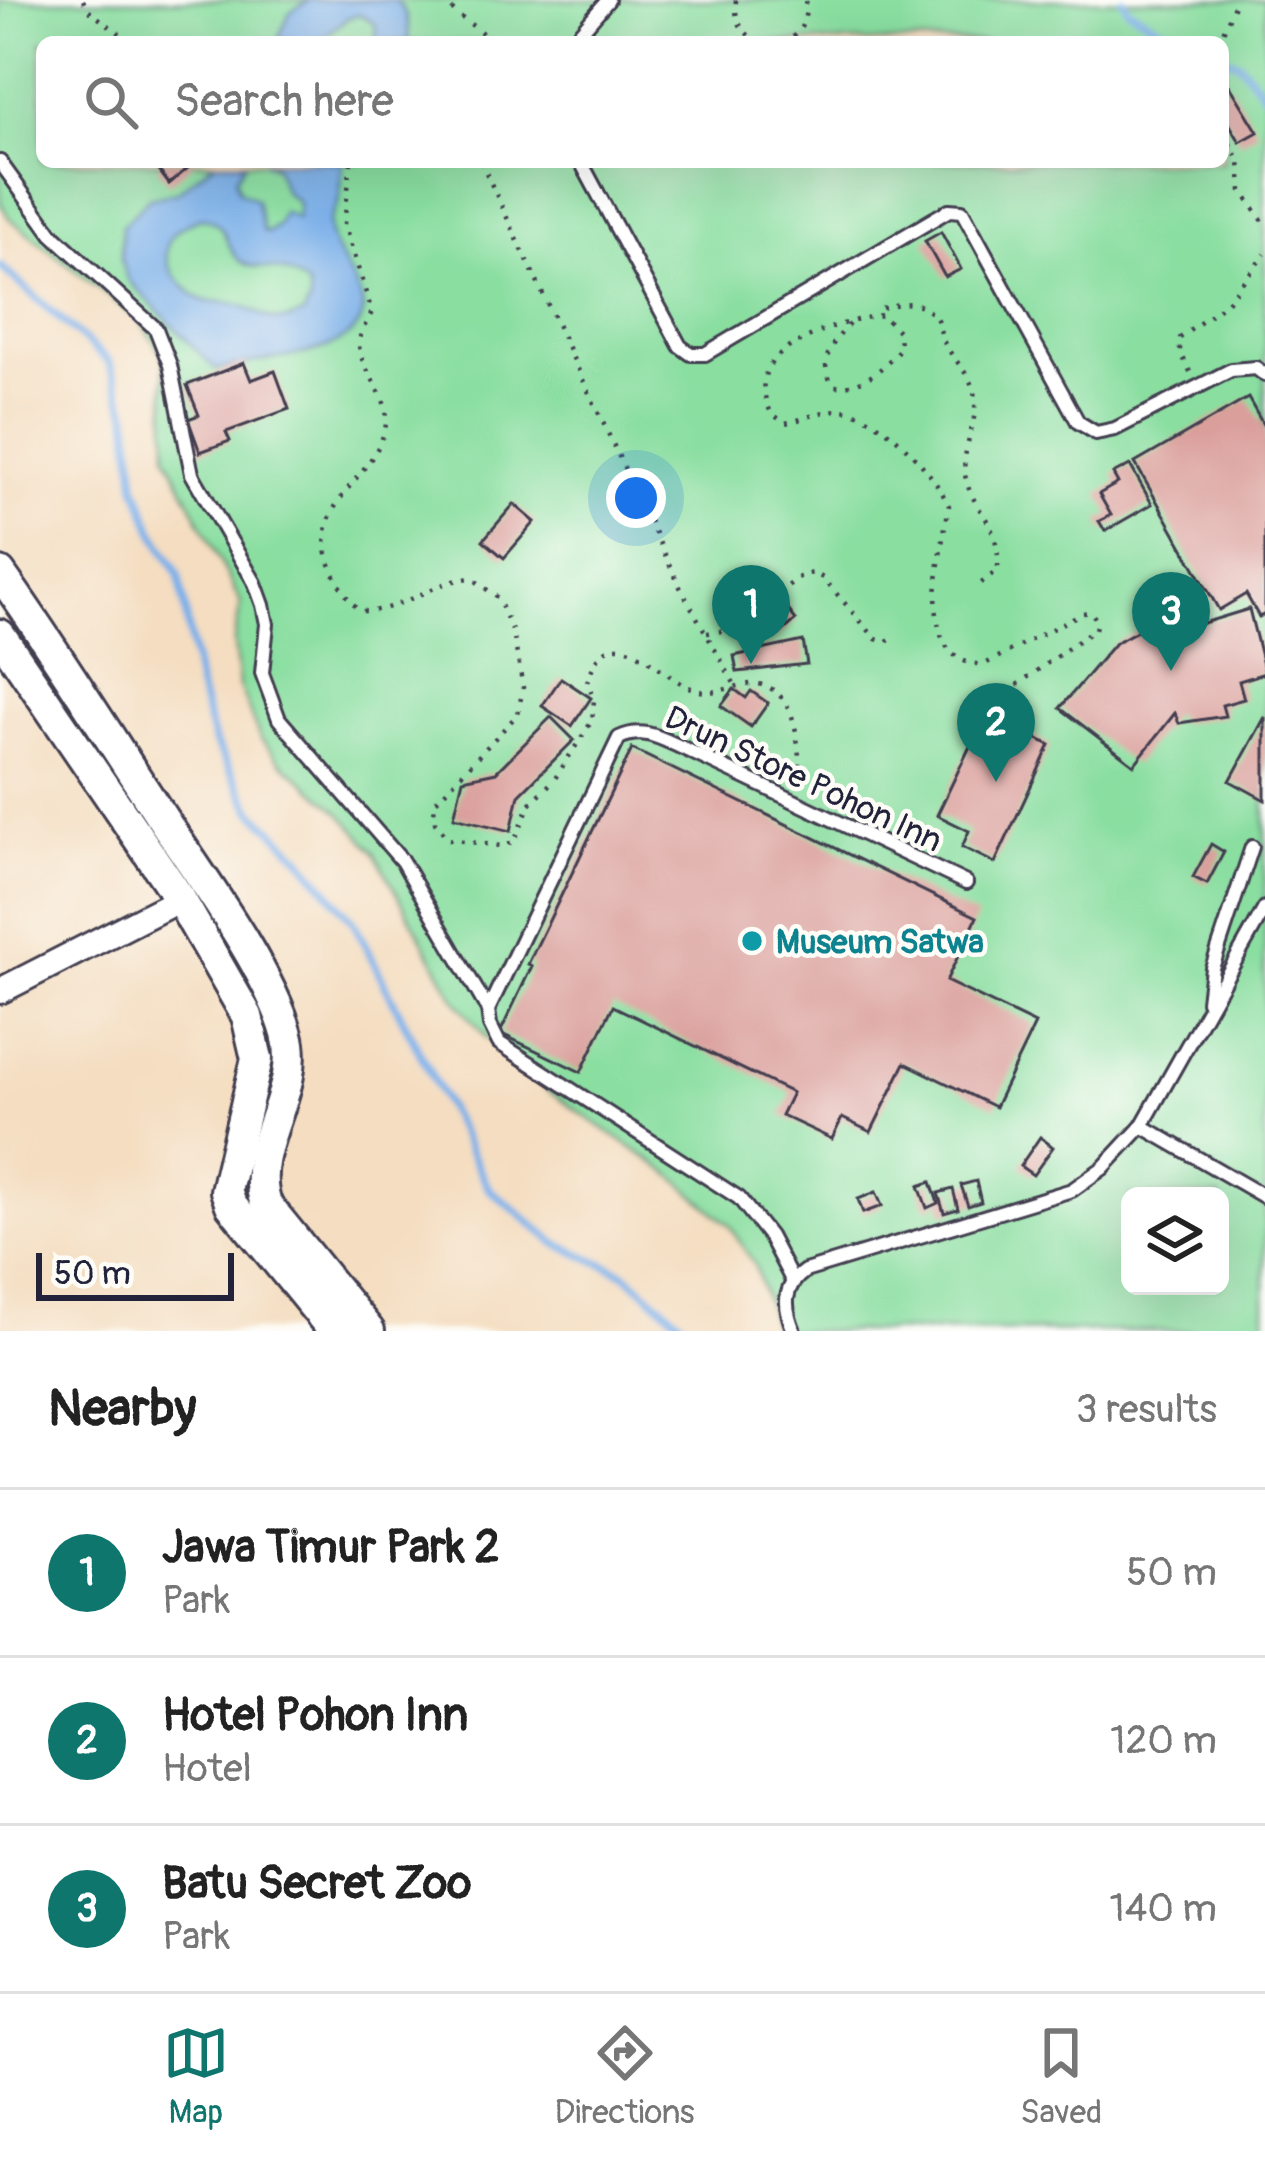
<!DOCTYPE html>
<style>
body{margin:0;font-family:Pangolin,sans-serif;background:#f2f2f2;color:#222}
.controls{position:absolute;right:36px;bottom:36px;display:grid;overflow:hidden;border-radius:18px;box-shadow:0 12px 48px #0002}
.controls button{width:108px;height:108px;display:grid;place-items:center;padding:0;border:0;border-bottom:3px solid #e0e0e0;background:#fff;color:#222;font:60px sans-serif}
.scale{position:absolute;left:36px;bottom:30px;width:198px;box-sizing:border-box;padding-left:12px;border:6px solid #22223b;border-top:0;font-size:33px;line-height:42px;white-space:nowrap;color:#22223b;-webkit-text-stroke:9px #fdfcf7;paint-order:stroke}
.you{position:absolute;left:636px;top:498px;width:42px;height:42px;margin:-30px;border:9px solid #fff;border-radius:50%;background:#1a73e8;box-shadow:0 0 0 18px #1a73e833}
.badge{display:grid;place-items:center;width:78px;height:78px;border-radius:50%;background:#0f766e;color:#fff;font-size:39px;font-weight:700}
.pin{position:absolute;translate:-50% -99px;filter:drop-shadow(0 3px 6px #0008)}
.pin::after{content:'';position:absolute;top:63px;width:42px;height:36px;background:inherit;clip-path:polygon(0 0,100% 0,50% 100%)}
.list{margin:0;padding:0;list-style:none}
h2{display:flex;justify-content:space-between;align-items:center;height:156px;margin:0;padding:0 48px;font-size:51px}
h2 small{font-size:39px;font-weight:400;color:#767676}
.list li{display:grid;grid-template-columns:78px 1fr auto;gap:36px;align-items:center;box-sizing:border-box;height:168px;padding:0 48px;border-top:3px solid #e0e0e0}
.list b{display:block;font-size:45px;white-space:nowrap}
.list p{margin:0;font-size:39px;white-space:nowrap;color:#767676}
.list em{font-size:39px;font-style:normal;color:#767676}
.icon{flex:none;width:66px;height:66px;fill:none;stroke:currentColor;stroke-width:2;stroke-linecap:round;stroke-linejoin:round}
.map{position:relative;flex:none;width:1265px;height:1331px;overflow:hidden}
.search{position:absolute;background:#fff;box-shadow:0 12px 48px #0002;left:36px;right:36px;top:36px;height:132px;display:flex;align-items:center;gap:30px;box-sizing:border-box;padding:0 42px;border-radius:18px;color:#767676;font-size:45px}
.sheet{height:660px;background:#fff}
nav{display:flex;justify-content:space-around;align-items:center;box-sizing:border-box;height:168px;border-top:3px solid #e0e0e0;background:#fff;font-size:33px;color:#767676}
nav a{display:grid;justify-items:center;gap:6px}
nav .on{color:#0f766e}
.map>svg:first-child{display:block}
.green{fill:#89dea0;stroke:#56806e;stroke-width:3;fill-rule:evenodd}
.water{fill:#7bb0e9;stroke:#4e6992;stroke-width:3;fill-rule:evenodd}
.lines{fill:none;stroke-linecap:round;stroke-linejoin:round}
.stream{stroke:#7bb0e9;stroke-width:8}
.building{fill:#da9f9b}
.service-casing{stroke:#423e4f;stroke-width:18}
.minor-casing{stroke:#423e4f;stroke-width:30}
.tertiary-casing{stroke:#423e4f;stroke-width:36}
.path{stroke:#423e4f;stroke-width:4.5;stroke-dasharray:3 9;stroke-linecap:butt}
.service{stroke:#fff;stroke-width:12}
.minor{stroke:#fff;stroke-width:24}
.tertiary{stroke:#fff;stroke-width:30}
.culture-dot{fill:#0f9aa8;stroke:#fdfcf7;stroke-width:4.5}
.labels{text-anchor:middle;stroke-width:9;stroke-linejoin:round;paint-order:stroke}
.street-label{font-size:33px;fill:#22223b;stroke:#fdfcf7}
.culture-label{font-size:33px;font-weight:bold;fill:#0d838f;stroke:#fdfcf7;text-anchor:start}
</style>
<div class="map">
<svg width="1265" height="1331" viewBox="0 0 1265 1331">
<rect width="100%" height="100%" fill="#fdfcf7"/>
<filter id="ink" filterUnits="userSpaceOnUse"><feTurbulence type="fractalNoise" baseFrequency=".00833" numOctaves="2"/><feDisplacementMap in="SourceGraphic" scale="24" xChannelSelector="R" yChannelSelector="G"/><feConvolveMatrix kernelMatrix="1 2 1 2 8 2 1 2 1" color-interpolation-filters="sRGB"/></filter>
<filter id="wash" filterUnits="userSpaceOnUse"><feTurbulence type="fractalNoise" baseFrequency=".004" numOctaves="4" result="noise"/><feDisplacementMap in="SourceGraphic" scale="48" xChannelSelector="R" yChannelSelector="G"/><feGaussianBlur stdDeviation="2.7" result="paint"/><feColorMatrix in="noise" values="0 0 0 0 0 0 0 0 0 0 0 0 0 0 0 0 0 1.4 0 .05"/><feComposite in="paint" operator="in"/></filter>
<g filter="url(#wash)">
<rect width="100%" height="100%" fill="#f4ddc0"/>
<path class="green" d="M0,0h1265v1331h-489l-21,-65 -26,-41 -57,-50 -124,-84 -63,-55 -30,-37 -81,-148 -33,-38 -60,-51 -21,-24 -21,-52 -5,-44 7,-39 -74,-148 -3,-98 -24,-36 -131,-103 -9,-16zM42,42h1181v120h-1181zM1130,1196h90v90h-90z"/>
<g class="water">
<path d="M310,0h85c12,11 15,26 13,42h-31l-2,-18 -16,-10 -12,4 -29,24h-41l13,-30z"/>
<path d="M215,162h30l-9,16 3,13 17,9 7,30 4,3 11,-8 5,-13 14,6 1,-16 -13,-10 -10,-25 -12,-5h80c-2,12 -1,25 -4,37 -1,9 -9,16 -10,25 -2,41 74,88 5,120 -37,16 -80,15 -118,26l-89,-91 -6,-20 1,-33 27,-28 28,-6zM201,218c28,3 22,25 37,41 16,16 43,-1 71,29l1,13 -6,13c-9,4 -18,8 -28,6 -16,-3 -29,-15 -45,-17 -14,-3 -25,2 -37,-8 -35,-28 -41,-61 7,-77z"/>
</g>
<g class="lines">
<g class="stream">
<polyline points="1123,0 1128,9 1185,42"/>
<polyline points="1223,57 1239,63 1265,95"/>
<polyline points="0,266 109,362 128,415 136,485 153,530 179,575 198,684 214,741 252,810 300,857 353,921 489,1189 557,1244 624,1273 692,1331"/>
</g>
</g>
<g id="blocks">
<g class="building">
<polygon points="1230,86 1258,132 1240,142 1223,113 1223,90"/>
<polygon points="164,162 195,162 169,184 157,168"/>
<polygon points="941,232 961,269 945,277 925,241"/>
<polygon points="244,363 251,380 275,371 289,409 226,432 230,441 200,452 188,419 199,415 187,385"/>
<polygon points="1248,398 1265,428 1265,614 1259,617 1246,594 1219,610 1135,463"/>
<polygon points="1130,465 1152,504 1105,531 1099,521 1111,515 1099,494 1118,483 1113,474"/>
<polygon points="514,504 535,522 504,558 483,540"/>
<polygon points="783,603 796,620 776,637 763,620"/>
<polygon points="1177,609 1187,628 1249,609 1265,673 1239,681 1244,699 1222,705 1225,716 1179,723 1175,713 1134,765 1060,708 1115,643"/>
<polygon points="803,641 807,664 737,672 734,656"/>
<polygon points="561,678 591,698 572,726 542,706"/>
<polygon points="734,689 746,698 751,691 768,703 751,727 721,706"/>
<polygon points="986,713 1050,745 995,863 962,847 969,831 937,815"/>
<polygon points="551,717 574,740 519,795 511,831 454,817 463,779 496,772"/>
<polygon points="1265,717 1265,800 1230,781"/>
<polygon points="632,749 977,917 946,981 1035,1024 995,1107 905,1063 871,1132 842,1118 832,1139 781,1115 792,1093 613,1006 581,1072 500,1033 532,966 528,964"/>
<polygon points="1211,844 1224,852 1207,884 1193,877"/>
<polygon points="1040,1137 1053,1147 1033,1175 1020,1166"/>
<polygon points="976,1181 981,1202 968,1206 961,1185"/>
<polygon points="931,1182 938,1203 927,1208 919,1186"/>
<polygon points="953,1189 958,1209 944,1213 938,1193"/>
<polygon points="876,1192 882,1206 863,1213 858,1199"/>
</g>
</g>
</g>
<g filter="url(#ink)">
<use href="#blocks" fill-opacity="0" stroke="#423e4f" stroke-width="3"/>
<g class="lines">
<g class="service-casing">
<g id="service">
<polyline points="572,42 608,0"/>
<polyline points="0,162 52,234 156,329 170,365 192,474 255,583 263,605 267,624 262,673 279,719 402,861 488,1010"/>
<polyline points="581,162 680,346 691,354 705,354 949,210 962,211 1078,422 1096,433 1115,429 1231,370 1256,368 1265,375"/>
<polyline points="1208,1001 1212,968 1252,847"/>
<polyline points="1142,1126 1265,1197"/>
<path d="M792,1280l-23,-44 -30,-38 -240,-155 -9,-18 -2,-15 131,-272c25,-12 43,1 66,11l281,134"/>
<path d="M794,1331c-10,-24 -12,-44 11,-60l267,-81 31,-22 39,-42 123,-218"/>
</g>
</g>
<g class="minor-casing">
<polyline id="minor" points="0,991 180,899"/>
</g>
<g class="tertiary-casing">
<g id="tertiary">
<path d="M0,573c59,83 112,169 168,254 37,55 102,145 119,207 16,58 -41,114 -21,170l103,127"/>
<polyline points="0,635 180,899 247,1016 257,1059 226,1191 231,1205 334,1331"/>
</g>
</g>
<g class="path">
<polyline points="83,0 88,10 131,42"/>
<path d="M444,0c16,22 33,24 46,42"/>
<path d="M736,0c-2,20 6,34 24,42"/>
<path d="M782,42c19,-6 26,-23 23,-42"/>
<polyline points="1219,42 1236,0"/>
<polyline points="1223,133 1240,161 1242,191 1265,224"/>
<path d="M351,162l-7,62 28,88c-3,7 -10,17 -12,25 -7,29 32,56 26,87 -9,54 -79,78 -56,140 8,20 15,32 30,47 42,2 70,-30 112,-33l26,20 15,35 10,54 -5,27 -84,89 1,19 13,17 53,7 13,-4 16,-38 24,-24 38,-59 2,-21 -7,-18c25,-76 65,-7 109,8 28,9 55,-20 81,3 23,20 21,61 24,90"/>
<polyline points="481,162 681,589 735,685"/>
<path d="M882,308c12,-3 25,-7 37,-3 2,1 14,9 16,11 5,7 5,18 9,26 10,20 30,34 31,58 2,26 -14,50 -10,75 8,40 35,42 33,95l-23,18"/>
<path d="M849,324c-17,20 -33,38 -15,62 29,2 49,-17 66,-38l-1,-16 -17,-17c-31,4 -109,26 -117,61 -4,13 1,25 6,37l14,10c18,-3 37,-13 55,-13 40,1 93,61 109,96 -7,43 -39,161 36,158l97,-51 9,-1 6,9 -2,8 -78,56 -2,8 5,6h10"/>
<polyline points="1190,372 1180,351 1180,338 1226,303 1265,254"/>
<polyline points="707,633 724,631 750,615 802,575 813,573 823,578 876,639 885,642 894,637"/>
</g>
<use href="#service" class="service"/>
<use href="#minor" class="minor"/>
<use href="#tertiary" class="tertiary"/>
</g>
</g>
<circle class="culture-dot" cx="752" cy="941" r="12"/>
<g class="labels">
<g class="street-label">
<text transform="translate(804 778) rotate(25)" y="12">Drun Store Pohon Inn</text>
</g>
<g class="culture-label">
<text x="776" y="953">Museum Satwa</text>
</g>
</g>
</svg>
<div class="controls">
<button><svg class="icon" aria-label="layers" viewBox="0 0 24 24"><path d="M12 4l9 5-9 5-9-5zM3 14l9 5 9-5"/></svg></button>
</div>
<div class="scale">50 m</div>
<div class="you"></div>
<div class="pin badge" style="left:751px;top:664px">1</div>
<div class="pin badge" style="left:996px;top:782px">2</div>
<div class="pin badge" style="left:1171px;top:671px">3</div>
<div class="search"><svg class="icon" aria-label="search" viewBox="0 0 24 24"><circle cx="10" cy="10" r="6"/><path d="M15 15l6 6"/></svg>Search here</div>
</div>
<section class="sheet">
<h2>Nearby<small>3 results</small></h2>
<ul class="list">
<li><span class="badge">1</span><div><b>Jawa Timur Park 2</b><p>Park</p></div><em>50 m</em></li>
<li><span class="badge">2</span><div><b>Hotel Pohon Inn</b><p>Hotel</p></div><em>120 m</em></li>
<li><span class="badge">3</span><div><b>Batu Secret Zoo</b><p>Park</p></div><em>140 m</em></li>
</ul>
</section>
<nav>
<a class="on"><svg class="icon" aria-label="map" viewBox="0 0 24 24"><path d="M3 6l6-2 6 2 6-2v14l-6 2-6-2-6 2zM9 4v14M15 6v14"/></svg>Map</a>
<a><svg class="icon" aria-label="directions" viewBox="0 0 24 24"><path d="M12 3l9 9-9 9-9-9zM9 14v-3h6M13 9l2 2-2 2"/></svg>Directions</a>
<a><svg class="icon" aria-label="saved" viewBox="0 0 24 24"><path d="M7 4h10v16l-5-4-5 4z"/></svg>Saved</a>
</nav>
